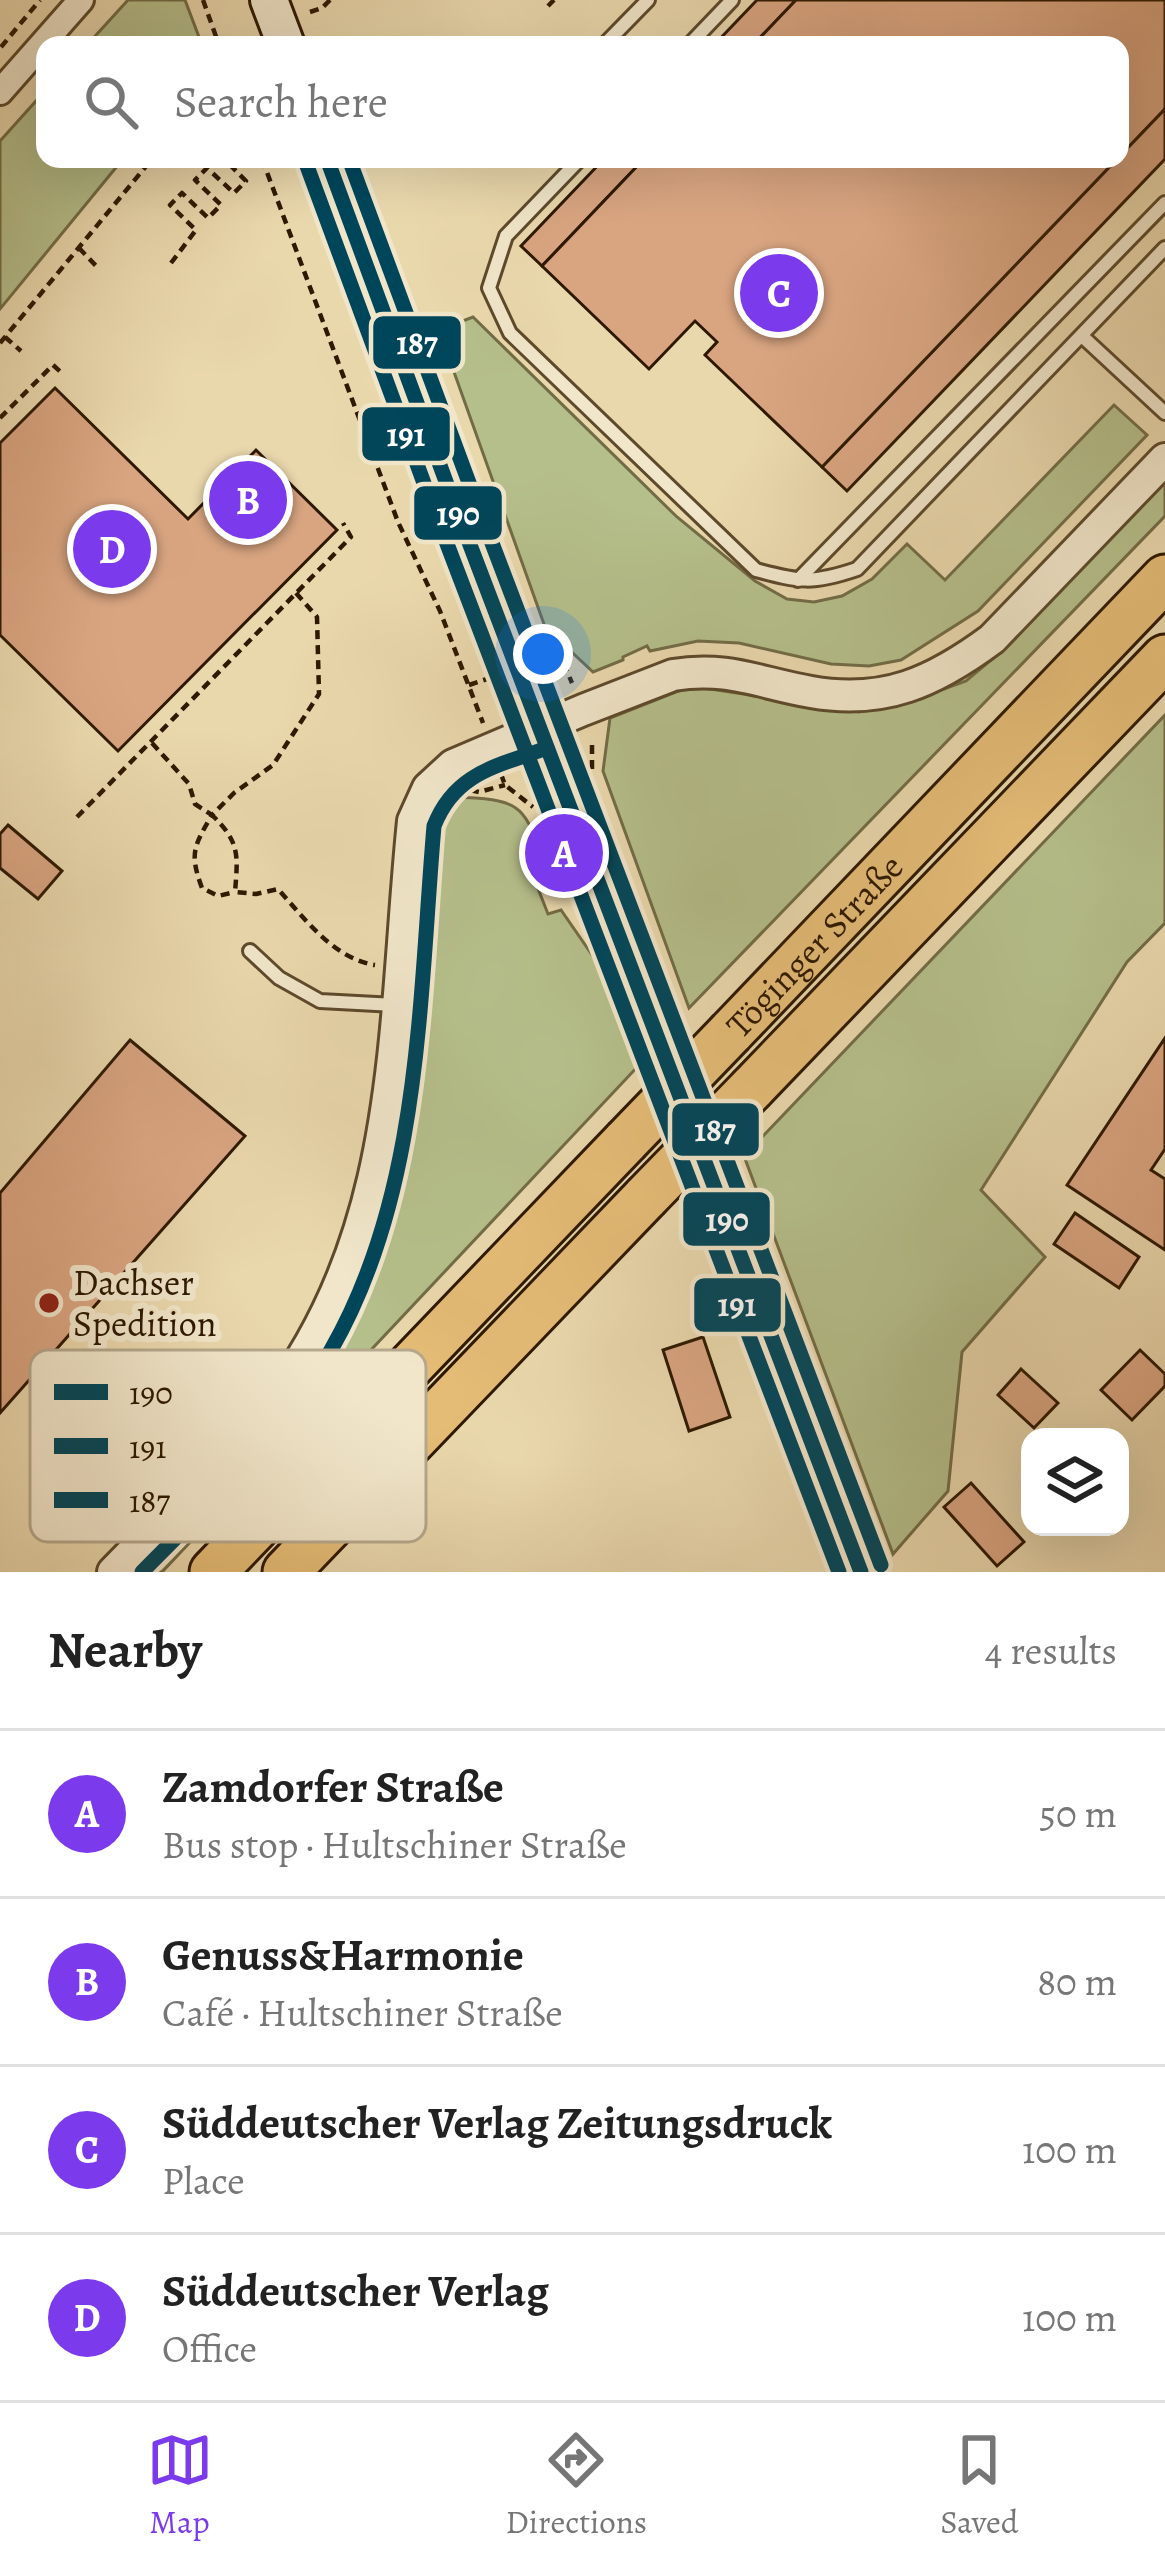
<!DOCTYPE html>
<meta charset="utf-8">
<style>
body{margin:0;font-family:Alegreya,serif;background:#f2f2f2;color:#222}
.controls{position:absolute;right:36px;bottom:36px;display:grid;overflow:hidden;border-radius:24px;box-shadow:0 12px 48px #0002}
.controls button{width:108px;height:108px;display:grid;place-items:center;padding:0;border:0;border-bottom:3px solid #e0e0e0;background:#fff;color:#222;font:60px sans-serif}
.you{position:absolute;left:543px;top:654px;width:42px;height:42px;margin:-30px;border:9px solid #fff;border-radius:50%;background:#1a73e8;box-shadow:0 0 0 18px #1a73e833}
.badge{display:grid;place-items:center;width:78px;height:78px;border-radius:50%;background:#7c3aed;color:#fff;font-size:39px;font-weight:700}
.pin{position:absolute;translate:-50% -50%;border:6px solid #fff;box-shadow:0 3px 12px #0006}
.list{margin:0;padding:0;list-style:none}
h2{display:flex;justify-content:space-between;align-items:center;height:156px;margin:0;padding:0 48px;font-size:51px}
h2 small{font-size:39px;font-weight:400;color:#767676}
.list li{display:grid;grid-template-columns:78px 1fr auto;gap:36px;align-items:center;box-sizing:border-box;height:168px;padding:0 48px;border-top:3px solid #e0e0e0}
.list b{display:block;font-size:45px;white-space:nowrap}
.list p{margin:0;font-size:39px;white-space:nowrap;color:#767676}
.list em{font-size:39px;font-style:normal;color:#767676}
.icon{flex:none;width:66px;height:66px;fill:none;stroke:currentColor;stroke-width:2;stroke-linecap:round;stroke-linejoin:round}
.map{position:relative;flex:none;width:1165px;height:1572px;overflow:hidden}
.search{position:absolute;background:#fff;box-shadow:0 12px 48px #0002;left:36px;right:36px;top:36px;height:132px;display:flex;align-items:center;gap:30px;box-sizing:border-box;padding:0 42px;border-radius:24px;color:#767676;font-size:45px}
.sheet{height:828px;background:#fff}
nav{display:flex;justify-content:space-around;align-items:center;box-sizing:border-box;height:168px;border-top:3px solid #e0e0e0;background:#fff;font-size:33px;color:#767676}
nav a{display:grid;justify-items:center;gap:6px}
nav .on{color:#7c3aed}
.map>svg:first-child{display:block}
.green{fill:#b5bf8b;stroke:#726c46;stroke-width:3}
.building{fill:#d9a581;stroke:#2e1900;stroke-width:3}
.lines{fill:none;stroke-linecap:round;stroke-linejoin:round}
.service-casing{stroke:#5d492b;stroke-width:18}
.minor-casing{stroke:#5d492b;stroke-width:30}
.tertiary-casing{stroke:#5d492b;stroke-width:36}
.secondary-casing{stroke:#2e1900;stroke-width:42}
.motorway-casing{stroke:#2e1900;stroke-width:51}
.path{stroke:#2e1900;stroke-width:4.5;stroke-dasharray:9 6;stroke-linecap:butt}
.service{stroke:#f1e6ca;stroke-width:12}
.minor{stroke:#f1e6ca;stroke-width:24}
.tertiary{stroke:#f1e6ca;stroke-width:30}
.secondary{stroke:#f1e6ca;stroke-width:36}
.motorway{stroke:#e5bc76;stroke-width:45}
.motorway-bridge-casing{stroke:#2e1900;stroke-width:51;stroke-linecap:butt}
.motorway-bridge{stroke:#e5bc76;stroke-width:45}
.bus-1-casing{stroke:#f1e6ca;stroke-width:24}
.bus-2-casing{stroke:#f1e6ca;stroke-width:24}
.bus-3-casing{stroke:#f1e6ca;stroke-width:24}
.bus-1{stroke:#00465a;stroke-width:15}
.bus-2{stroke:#00465a;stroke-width:15}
.bus-3{stroke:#00465a;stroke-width:15}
.poi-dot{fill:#8f2418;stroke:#f1e6ca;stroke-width:4.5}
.labels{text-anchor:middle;stroke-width:12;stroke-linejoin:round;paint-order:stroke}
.street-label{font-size:36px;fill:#2e1900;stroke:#f1e6ca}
.poi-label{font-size:36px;fill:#2e1900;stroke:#f1e6ca;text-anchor:start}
.key{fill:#f1e6ca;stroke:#b6a88d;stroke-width:3}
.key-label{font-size:33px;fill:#2e1900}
.line-badge{stroke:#f1e6ca;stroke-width:4.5}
.badge-label{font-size:33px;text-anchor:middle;font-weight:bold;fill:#fff}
</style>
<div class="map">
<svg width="1165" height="1572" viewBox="0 0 1165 1572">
<rect width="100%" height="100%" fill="#ead8ad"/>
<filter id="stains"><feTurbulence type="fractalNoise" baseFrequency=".00167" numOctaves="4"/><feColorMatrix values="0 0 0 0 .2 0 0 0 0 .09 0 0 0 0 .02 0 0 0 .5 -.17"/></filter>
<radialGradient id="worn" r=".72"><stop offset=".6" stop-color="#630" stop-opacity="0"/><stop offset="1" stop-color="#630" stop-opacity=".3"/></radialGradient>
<g class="green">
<polygon points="128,0 185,0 202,45 87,45"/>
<polygon points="45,91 45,159 123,159 0,309 0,141"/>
<polygon points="473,317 677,517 755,581 787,599 814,602 842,596 872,579 907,544 945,580 1114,405 1147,435 978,611 901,660 869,666 831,664 739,643 698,641 650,651 647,646 623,657 623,660 593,672 545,627 439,330"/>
<polygon points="1165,481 1165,516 689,1008 603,771 610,718 691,686 859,712 911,701 966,681 996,656"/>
<polygon points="1165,715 1165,923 1127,962 981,1190 1045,1257 962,1352 948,1491 893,1554 744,1156"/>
<path d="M452,797c81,2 70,12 99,82l-14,7 11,28 13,-4 38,55 42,98 -479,509h-25c52,-55 117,-113 160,-175 36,-53 65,-111 84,-172 15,-52 22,-108 28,-162 4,-48 6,-97 11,-146 4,-41 2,-89 32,-120z"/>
</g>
<g class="building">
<polygon points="757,0 796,0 753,45 714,45"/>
<polygon points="796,0 1165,0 1165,109 1120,156 1120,45 753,45"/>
<polygon points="1165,109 1165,159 847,491 822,467 1117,159 1120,159 1120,156"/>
<polygon points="604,159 644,159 542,266 521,246"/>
<polygon points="644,159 1117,159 822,467 705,355 717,342 695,321 649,369 542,266"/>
<polygon points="55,388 188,519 256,450 337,530 118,751 0,635 0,443"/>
<polygon points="8,825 62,871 38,899 0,868 0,834"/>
<polygon points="1165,1038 1165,1149 1151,1170 1165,1179 1165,1250 1067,1185"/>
<polygon points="130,1040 245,1136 0,1413 0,1193"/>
<polygon points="1075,1213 1139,1257 1119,1288 1054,1244"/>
<polygon points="703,1337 730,1417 689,1431 663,1350"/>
<polygon points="1140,1350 1165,1374 1165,1386 1132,1420 1101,1390"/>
<polygon points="1021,1369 1058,1403 1034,1428 998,1395"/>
<polygon points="971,1483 1024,1542 997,1566 944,1507"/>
</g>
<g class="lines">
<g class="service-casing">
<g id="service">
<polyline points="604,45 648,0"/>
<polyline points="689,45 732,0"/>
<path d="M580,159l-74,77 -17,52 21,45 246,237c44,12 57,14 101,-1l308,-321"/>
<polyline points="1082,336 1165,413"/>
<polyline points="798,580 1165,203"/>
<polyline points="250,951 279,978 320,1001 395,1005"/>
</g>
</g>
<g class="minor-casing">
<polyline id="minor" points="0,92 81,0"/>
</g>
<g class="tertiary-casing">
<path id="tertiary" d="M113,1572c53,-55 110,-107 156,-167 135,-173 123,-378 144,-584l15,-33 25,-23 130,-55 90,-35c55,-9 86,8 138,17 73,13 123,-10 181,-53l173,-180"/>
</g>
<g class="secondary-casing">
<g id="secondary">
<polyline points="269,0 286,45"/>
<polyline points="327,159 448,487 861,1572"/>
</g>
</g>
<g class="motorway-casing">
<g id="motorway">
<path id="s1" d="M731,1032l434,-454"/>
<polyline points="752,1088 1165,658"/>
<polyline points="213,1572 626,1141"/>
<polyline points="286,1572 646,1197"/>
</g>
</g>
<g class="path">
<polyline points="203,0 219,45"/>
<polyline points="548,6 554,0"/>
<polyline points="310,12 322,8 330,0"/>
<polyline points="1,47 40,0"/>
<polyline points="262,159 398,522 440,611 483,723"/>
<polyline points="79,248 99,269"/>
<polyline points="171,263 196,230 170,205 182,193 208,218 221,205 195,180 207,168 234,193 246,181 224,159"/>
<polyline points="5,337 21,351"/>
<polyline points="0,343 152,159"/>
<polyline points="0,418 53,365 63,374"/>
<path d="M296,593l21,24 2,77 -46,71 -39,28 -22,22c28,27 26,40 23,77l21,2 22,-5c26,29 56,70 97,76"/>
<path d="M549,658c15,0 18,14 23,25"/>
<polyline points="469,685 487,679"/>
<path d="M152,743l37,41 6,20 17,11c-18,31 -23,38 -10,73l16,8 17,-4"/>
<polyline points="592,769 592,739"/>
<polyline points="501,774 505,785 533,807"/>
<polyline points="470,790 479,792 505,785"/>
<polyline points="77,817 351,537 343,523"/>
</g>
<use href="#service" class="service"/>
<use href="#minor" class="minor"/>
<use href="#tertiary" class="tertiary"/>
<use href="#secondary" class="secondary"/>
<use href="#motorway" class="motorway"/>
<g class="motorway-bridge-casing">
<g id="motorway-bridge">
<polyline points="626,1141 731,1032"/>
<polyline points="646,1197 752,1088"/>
</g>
</g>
<use href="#motorway-bridge" class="motorway-bridge"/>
<g class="bus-1-casing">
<polyline id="bus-1" points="327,159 448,487 861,1572"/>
</g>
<g class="bus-2-casing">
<g id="bus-2">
<polyline points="307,166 428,494 839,1572"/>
<path d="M142,1572c69,-70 140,-137 189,-222 90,-157 88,-349 103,-524 21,-54 64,-60 113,-78"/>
</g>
</g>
<g class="bus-3-casing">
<polyline id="bus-3" points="349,159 468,480 881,1565"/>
</g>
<use href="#bus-1" class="bus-1"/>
<use href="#bus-2" class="bus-2"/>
<use href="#bus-3" class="bus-3"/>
</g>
<circle class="poi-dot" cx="49" cy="1303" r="12"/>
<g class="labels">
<g class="street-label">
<text dy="13" stroke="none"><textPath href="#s1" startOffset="120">Töginger Straße</textPath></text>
</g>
<g class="poi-label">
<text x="73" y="1295">Dachser<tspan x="73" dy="41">Spedition</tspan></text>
</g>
</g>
<rect x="30" y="1350" width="396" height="192" rx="18" class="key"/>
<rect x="54" y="1384" width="54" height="16" fill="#00465a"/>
<rect x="54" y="1438" width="54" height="16" fill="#00465a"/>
<rect x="54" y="1492" width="54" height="16" fill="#00465a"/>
<g class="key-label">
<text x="129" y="1404">190</text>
<text x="129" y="1458">191</text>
<text x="129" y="1512">187</text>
</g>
<g class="line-badge">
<rect x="371" y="314" width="92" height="57" rx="12" fill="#00465a"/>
<rect x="360" y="405" width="92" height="58" rx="12" fill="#00465a"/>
<rect x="412" y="484" width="92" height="58" rx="12" fill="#00465a"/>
<rect x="670" y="1101" width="91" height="57" rx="12" fill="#00465a"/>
<rect x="681" y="1190" width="91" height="58" rx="12" fill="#00465a"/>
<rect x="692" y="1276" width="91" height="58" rx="12" fill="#00465a"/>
</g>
<g class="badge-label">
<text x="417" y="354">187</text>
<text x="406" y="446">191</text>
<text x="458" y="525">190</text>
<text x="715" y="1141">187</text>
<text x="727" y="1231">190</text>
<text x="737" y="1316">191</text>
</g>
<rect width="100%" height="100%" filter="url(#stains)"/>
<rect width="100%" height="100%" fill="url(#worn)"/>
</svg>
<div class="controls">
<button><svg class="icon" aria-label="layers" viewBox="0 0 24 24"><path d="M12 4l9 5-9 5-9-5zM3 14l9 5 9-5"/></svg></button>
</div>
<div class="you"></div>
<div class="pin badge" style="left:564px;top:853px">A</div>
<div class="pin badge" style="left:248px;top:500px">B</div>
<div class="pin badge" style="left:779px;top:293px">C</div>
<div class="pin badge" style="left:112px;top:549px">D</div>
<div class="search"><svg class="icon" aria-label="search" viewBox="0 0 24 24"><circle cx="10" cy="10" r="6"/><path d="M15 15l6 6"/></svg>Search here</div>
</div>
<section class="sheet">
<h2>Nearby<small>4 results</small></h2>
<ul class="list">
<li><span class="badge">A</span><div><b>Zamdorfer Straße</b><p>Bus stop · Hultschiner Straße</p></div><em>50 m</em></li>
<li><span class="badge">B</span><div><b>Genuss&amp;Harmonie</b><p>Café · Hultschiner Straße</p></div><em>80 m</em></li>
<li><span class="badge">C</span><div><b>Süddeutscher Verlag Zeitungsdruck</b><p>Place</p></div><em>100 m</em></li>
<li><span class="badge">D</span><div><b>Süddeutscher Verlag</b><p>Office</p></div><em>100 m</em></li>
</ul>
</section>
<nav>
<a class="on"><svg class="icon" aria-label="map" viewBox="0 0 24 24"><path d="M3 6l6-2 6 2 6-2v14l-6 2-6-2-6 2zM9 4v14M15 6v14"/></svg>Map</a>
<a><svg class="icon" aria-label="directions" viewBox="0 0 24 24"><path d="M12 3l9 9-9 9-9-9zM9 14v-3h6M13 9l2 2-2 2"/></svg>Directions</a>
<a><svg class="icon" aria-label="saved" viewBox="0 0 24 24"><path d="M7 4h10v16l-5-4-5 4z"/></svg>Saved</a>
</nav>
